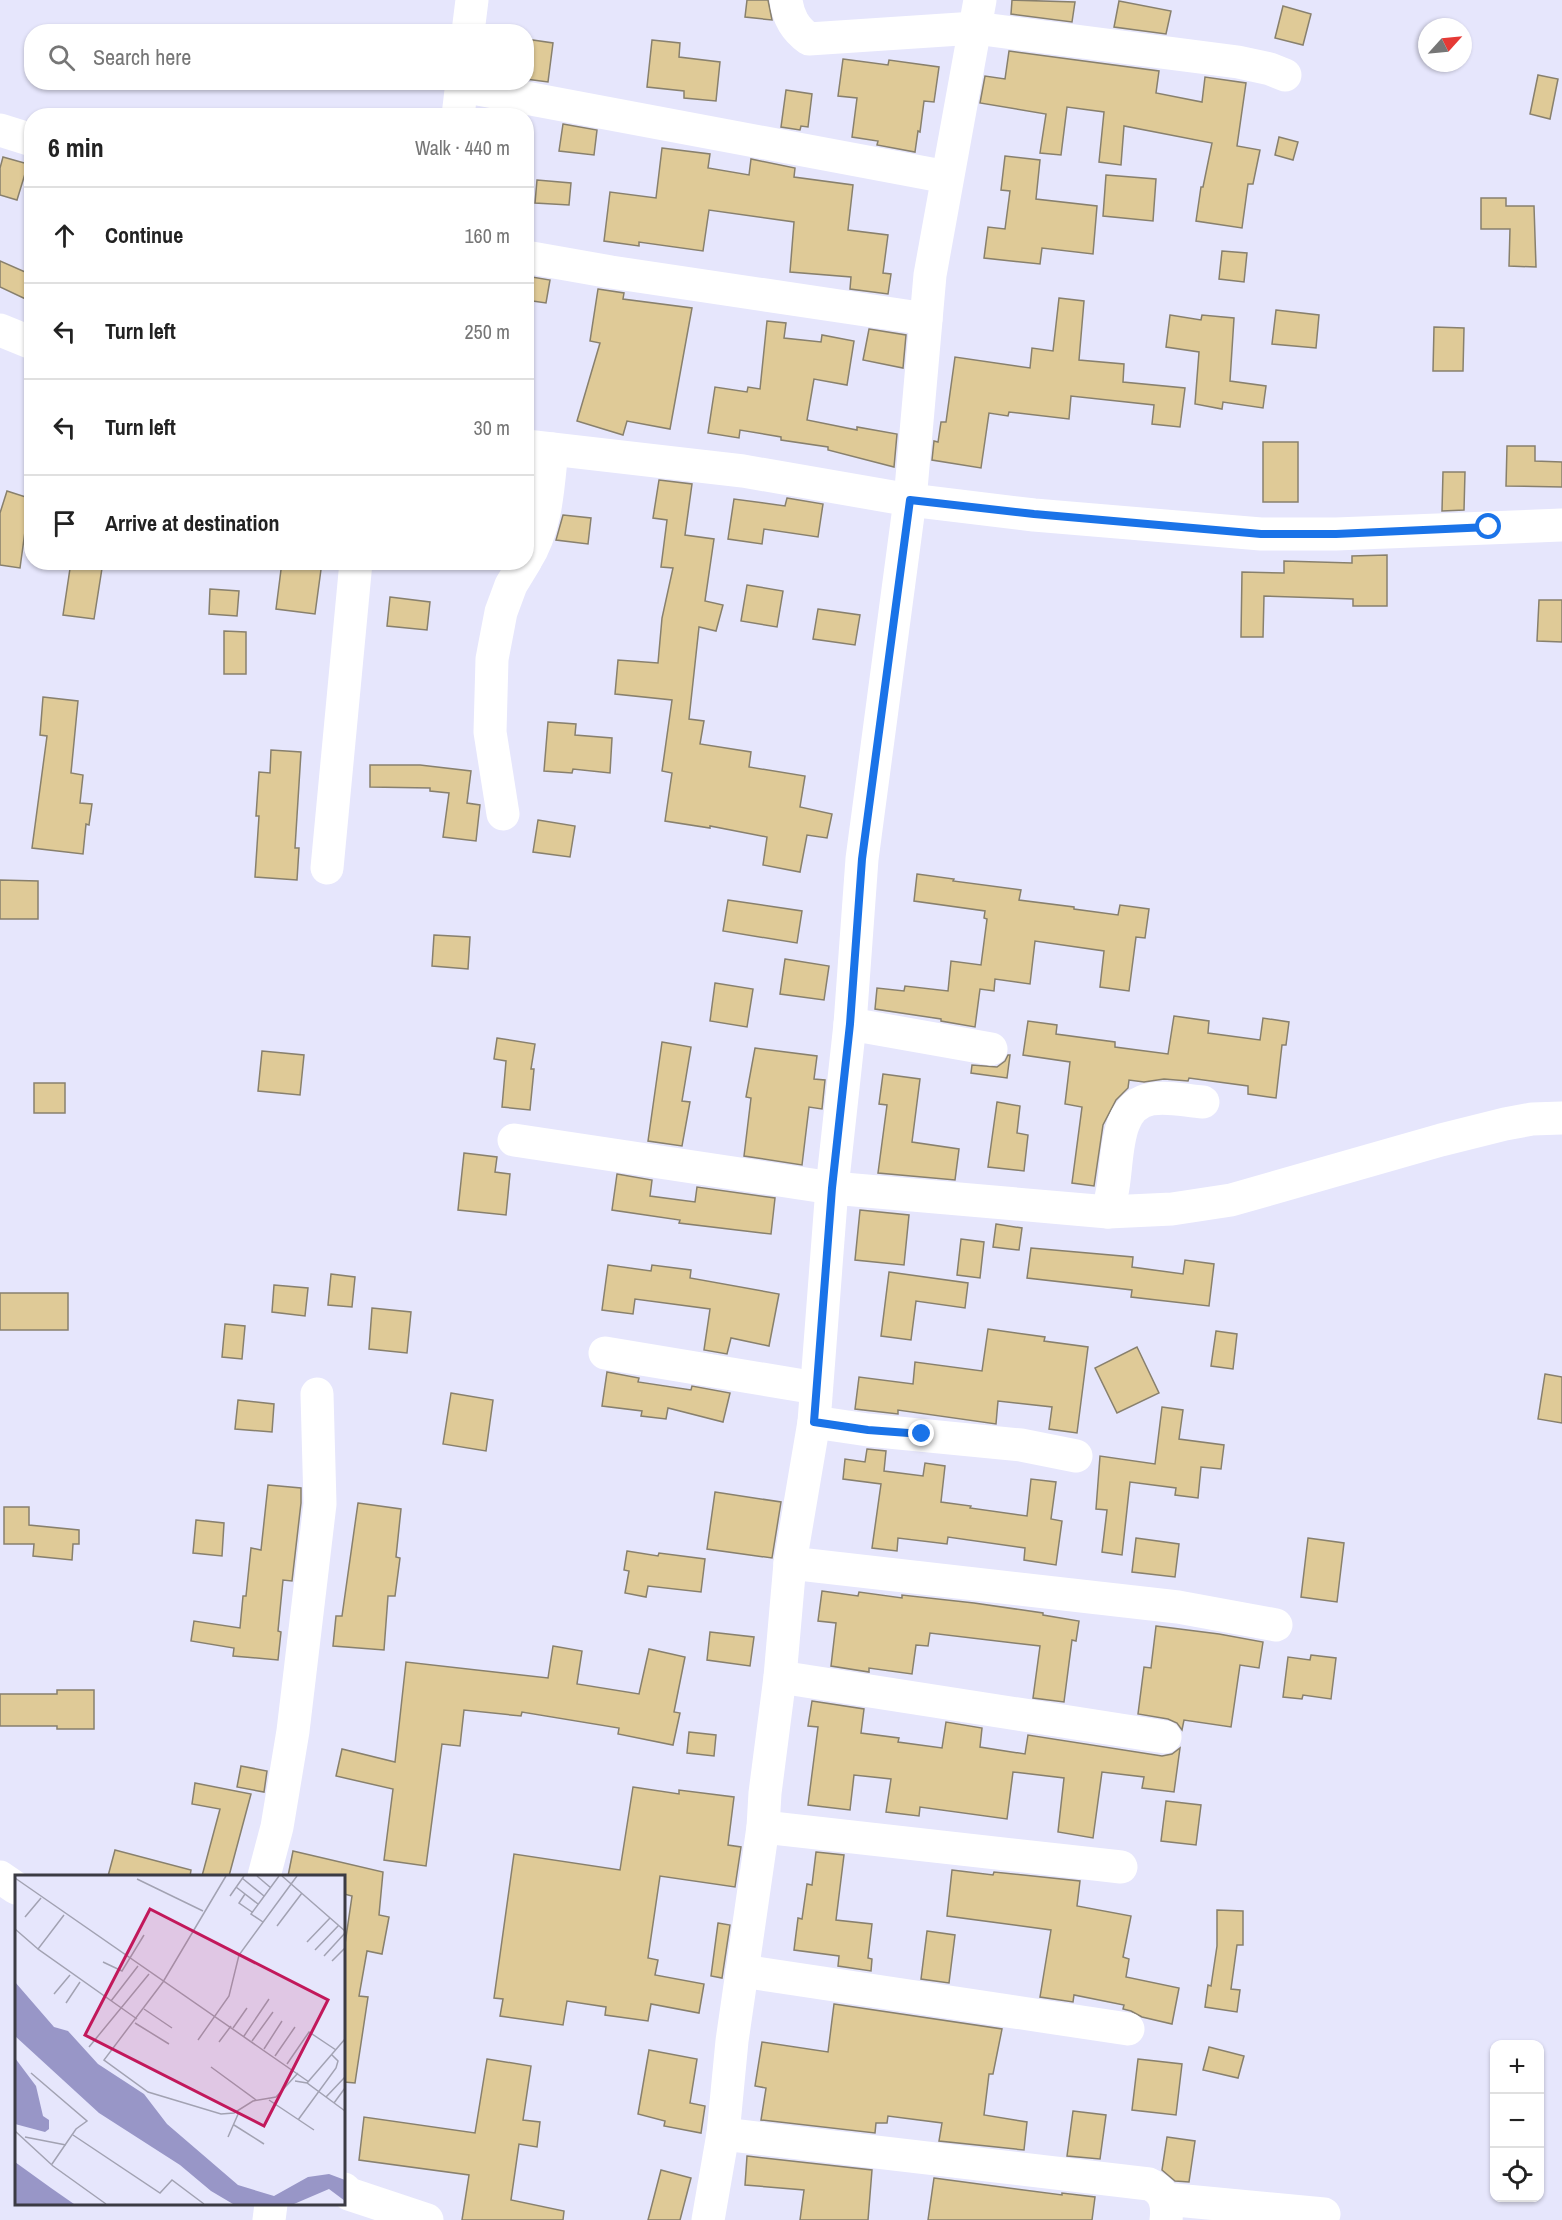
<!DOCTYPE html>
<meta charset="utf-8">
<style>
body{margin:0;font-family:"Archivo Narrow",sans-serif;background:#f6f6f6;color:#222}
.controls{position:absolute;right:18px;bottom:18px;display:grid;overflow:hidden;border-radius:12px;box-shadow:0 2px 4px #0004}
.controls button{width:54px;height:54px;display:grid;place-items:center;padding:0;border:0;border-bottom:2px solid #e0e0e0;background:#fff;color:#222;font:30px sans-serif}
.compass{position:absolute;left:1418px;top:18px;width:54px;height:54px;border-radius:50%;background:#fff;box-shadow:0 2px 4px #0004;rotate:63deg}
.stop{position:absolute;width:18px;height:18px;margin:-14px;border:4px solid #1a73e8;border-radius:50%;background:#fff}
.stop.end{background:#1a73e8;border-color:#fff;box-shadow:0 2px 6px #0008}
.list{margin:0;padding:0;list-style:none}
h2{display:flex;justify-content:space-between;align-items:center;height:78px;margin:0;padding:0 24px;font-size:26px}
h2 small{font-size:20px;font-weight:400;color:#767676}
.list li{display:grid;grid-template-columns:39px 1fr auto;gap:18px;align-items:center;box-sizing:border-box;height:96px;padding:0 24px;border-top:2px solid #e0e0e0}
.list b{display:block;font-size:22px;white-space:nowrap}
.list em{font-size:20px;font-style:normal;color:#767676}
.icon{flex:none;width:33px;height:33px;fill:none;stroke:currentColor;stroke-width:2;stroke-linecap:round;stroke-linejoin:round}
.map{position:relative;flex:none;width:1562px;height:2220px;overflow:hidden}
.search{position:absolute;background:#fff;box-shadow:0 2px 4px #0004;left:24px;top:24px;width:510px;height:66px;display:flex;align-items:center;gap:15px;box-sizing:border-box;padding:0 21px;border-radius:24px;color:#767676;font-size:22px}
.panel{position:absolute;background:#fff;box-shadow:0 2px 4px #0004;left:24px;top:108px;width:510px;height:462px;border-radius:24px}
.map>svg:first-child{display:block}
.building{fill:#dfca97;stroke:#88806d;stroke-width:1.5}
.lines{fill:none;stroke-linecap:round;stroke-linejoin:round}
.minor{stroke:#fff;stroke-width:33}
.route{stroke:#1a73e8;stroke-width:8}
.inset-road{fill:none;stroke:#a2a2b2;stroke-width:1.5}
.view{fill:#c2185b;fill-opacity:0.15;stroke:#c2185b;stroke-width:3}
.inset-edge{fill:none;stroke:#3b3b43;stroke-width:3}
</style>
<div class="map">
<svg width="1562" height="2220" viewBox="0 0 1562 2220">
<rect width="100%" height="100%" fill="#e6e6fc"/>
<g class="building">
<polygon points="747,0 768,0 772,20 745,17"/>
<polygon points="1012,0 1075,2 1072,22 1011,14"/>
<polygon points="1119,1 1171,11 1166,34 1114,27"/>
<polygon points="1283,6 1311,14 1303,45 1275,38"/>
<polygon points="526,39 553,43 548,82 526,79"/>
<polygon points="652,40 680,43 679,57 720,62 716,101 684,98 684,91 647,87"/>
<polygon points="1009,51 1159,71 1156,93 1202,102 1205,77 1246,83 1237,146 1260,150 1253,184 1248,184 1242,228 1196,221 1201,187 1203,187 1212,143 1124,126 1121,165 1099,162 1104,112 1067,107 1061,155 1040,153 1046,114 980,103 985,76 1005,79"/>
<polygon points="843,59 888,65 889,60 939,67 934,102 924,101 920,132 918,131 915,152 877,145 878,141 852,137 857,98 838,96"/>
<polygon points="1538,75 1558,79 1550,119 1530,114"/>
<polygon points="786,90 812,94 808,127 801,126 800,130 781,127"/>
<polygon points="563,124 597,130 594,155 559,151"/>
<polygon points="1279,137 1298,142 1293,160 1275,155"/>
<polygon points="662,148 710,154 708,168 749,175 751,159 795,168 794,177 853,185 848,230 888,235 883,273 891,274 888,294 850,289 851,277 790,272 794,222 709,210 703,251 639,242 639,246 604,241 610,192 656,198"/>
<polygon points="1005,156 1040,160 1036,199 1097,206 1093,254 1042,248 1040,264 984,258 988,227 1005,229 1010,191 1001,190"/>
<polygon points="3,157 28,164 17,200 0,195 0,168"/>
<polygon points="1106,175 1156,179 1153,221 1103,216"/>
<polygon points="537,180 571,183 569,205 535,203"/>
<polygon points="1481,198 1506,198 1506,206 1534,206 1536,267 1509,266 1510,229 1481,229"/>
<polygon points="1222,251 1247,253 1244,282 1219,279"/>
<polygon points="0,261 32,275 32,302 0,287"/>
<polygon points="526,276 550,280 546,303 526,300"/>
<polygon points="598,289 624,293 623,299 692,308 670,429 627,421 623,435 577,421 600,343 590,341"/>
<polygon points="1059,298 1084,301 1079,360 1124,364 1123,382 1185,388 1180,427 1152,424 1154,405 1071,396 1069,419 1009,412 1008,416 989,413 981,468 932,460 934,441 938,442 941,422 946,422 955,357 1030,368 1032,348 1053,351"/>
<polygon points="1276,310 1319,315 1316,348 1272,344"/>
<polygon points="1170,315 1201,320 1202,315 1234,318 1230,381 1266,386 1263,408 1223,402 1222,409 1195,404 1199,352 1166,347"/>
<polygon points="767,321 786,323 784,338 821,342 822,335 854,341 847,385 814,379 807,420 857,430 857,427 897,434 894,467 828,450 828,447 781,440 781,437 740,430 739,438 708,433 715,387 747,392 748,387 760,389"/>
<polygon points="1434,327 1464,328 1463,371 1433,371"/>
<polygon points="869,329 906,335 903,368 863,360"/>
<rect x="1263" y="442" width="35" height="60"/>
<polygon points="1507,446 1535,446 1535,461 1562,462 1562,487 1506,486"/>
<polygon points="1443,472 1465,472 1464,510 1442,511"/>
<polygon points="659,480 692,484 685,535 714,539 705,601 723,605 716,631 699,627 689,719 704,721 700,744 751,752 749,767 805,776 800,807 832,814 827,838 807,835 800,872 763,865 767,837 710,826 710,828 665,821 672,773 662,771 672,700 615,694 618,660 658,663 662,618 673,568 661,567 667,520 653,518"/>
<polygon points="7,491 32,499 32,518 27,517 20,568 0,565 0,513"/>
<polygon points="787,498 823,504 818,537 764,529 762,544 728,539 734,499 785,506"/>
<polygon points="563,515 591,518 588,544 556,540"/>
<polygon points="1387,555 1387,606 1353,606 1353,599 1264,596 1263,637 1241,637 1242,572 1284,573 1284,561 1352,563 1352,556"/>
<polygon points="71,562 103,562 94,619 63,615"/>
<polygon points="282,562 322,562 315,614 276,609"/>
<polygon points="747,585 783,591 777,627 741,621"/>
<polygon points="210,589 239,591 237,616 209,614"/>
<polygon points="390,597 430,602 427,630 387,626"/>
<polygon points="1539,600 1562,600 1562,642 1537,641"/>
<polygon points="818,609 860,615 855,645 813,639"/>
<polygon points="224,631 246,632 246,674 224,674"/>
<polygon points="43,697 78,701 71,773 83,775 80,803 92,804 89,825 86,824 83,854 32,848 47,736 40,735"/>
<polygon points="548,722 576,724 575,735 612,738 610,773 573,769 572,773 544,771"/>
<polygon points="271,750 301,752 295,848 299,848 297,880 255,877 259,816 256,816 259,772 270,773"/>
<polygon points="370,765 420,765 471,771 467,803 480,805 476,841 443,837 449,793 430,791 430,788 370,787"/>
<polygon points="538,820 575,826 570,857 533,852"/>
<polygon points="917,874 954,879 953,881 1021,890 1019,900 1074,907 1074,909 1118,915 1120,905 1149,909 1145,938 1136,937 1129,991 1100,987 1104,951 1035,941 1030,984 995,979 994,991 980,989 975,1027 941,1021 941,1019 875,1009 877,988 904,991 905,986 948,991 951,961 981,965 987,919 984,918 985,911 914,901"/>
<polygon points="0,880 38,881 38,919 0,919"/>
<polygon points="728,900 802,911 797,943 723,931"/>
<polygon points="434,935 470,937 468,969 432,966"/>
<polygon points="785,959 829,966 824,1000 780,994"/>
<polygon points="715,983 753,989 747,1027 710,1021"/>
<polygon points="1174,1016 1209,1021 1208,1033 1260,1040 1263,1018 1289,1022 1286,1045 1282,1045 1276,1098 1248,1094 1248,1086 1189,1078 1188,1081 1164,1079 1144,1082 1129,1080 1128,1088 1116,1100 1103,1125 1094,1186 1072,1183 1082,1107 1065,1104 1070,1062 1023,1055 1028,1021 1057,1025 1056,1034 1115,1042 1115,1047 1168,1054"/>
<polygon points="497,1038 535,1044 531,1069 534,1069 530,1110 502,1107 506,1061 494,1059"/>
<polygon points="662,1042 691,1047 682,1101 690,1102 682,1146 648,1141"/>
<polygon points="755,1048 817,1056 814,1079 825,1080 822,1109 809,1107 802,1165 744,1156 751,1098 746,1097"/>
<polygon points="262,1051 304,1055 300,1095 258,1091"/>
<polygon points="1008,1055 1010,1055 1007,1078 971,1073 972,1065 997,1067 1005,1061"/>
<polygon points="883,1074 920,1079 912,1142 959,1149 955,1180 878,1173 887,1105 879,1104"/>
<rect x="34" y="1083" width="31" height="30"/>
<polygon points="997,1102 1020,1106 1017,1133 1028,1135 1024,1171 988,1167"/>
<polygon points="464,1153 497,1157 495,1172 510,1174 506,1215 458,1210"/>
<polygon points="617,1174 652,1180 650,1196 695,1202 697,1187 775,1198 771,1234 679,1223 680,1220 612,1210"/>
<polygon points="860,1210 909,1215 904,1265 855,1260"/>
<polygon points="996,1224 1022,1228 1019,1250 993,1247"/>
<polygon points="961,1239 984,1242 980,1278 957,1275"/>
<polygon points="1031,1248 1133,1257 1132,1267 1183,1274 1185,1260 1214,1264 1209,1306 1131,1297 1132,1290 1027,1278"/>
<polygon points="608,1265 651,1271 652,1265 691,1270 690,1278 779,1294 769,1346 731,1338 727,1354 704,1350 710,1309 635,1299 633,1314 602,1310"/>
<polygon points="889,1272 968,1283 965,1308 916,1301 911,1340 881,1336"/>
<polygon points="331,1274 355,1277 352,1307 328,1305"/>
<polygon points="274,1285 308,1288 305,1316 272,1312"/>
<rect x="0" y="1293" width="68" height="37"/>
<polygon points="372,1308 411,1312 407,1353 369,1349"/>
<polygon points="225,1324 245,1326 242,1359 222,1357"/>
<polygon points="988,1329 1045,1337 1044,1341 1088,1347 1077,1433 1049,1429 1052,1407 998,1401 996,1424 898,1410 898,1414 855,1409 859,1377 913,1384 915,1362 982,1371"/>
<polygon points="1216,1331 1237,1334 1233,1369 1211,1366"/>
<polygon points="1137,1347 1159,1393 1117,1413 1095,1368"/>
<polygon points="607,1372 639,1378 638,1382 691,1390 692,1386 730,1393 723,1422 668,1408 666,1419 641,1416 642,1411 602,1406"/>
<polygon points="1545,1374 1562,1377 1562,1423 1538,1419"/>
<polygon points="451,1393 493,1400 486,1451 443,1444"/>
<polygon points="238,1400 274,1404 272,1432 235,1429"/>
<polygon points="1162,1407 1183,1410 1179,1439 1224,1445 1221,1469 1201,1467 1198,1498 1175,1495 1176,1488 1130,1482 1122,1555 1102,1552 1107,1510 1096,1509 1100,1456 1155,1464"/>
<polygon points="867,1449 886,1451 884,1471 923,1476 925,1463 945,1466 941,1502 971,1506 970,1508 1027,1516 1031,1479 1056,1482 1051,1519 1062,1521 1056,1565 1024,1560 1025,1548 948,1537 947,1544 898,1538 897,1551 872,1548 881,1484 843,1479 845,1459 865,1462"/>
<polygon points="268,1485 301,1488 301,1503 292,1581 283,1580 278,1631 281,1632 278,1660 233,1656 234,1648 191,1641 194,1621 240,1628 243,1596 246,1596 251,1548 261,1550"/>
<polygon points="715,1492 781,1502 772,1558 707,1549"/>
<polygon points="358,1503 401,1509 396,1557 400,1558 395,1596 388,1596 384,1650 333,1646 336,1616 342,1616"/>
<polygon points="4,1507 29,1507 29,1525 79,1530 79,1544 73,1544 72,1560 33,1556 34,1544 4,1544"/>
<polygon points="196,1520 224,1523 222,1556 193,1553"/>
<polygon points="1136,1538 1179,1544 1175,1577 1132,1572"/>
<polygon points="1308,1538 1344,1543 1337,1602 1301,1597"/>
<polygon points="627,1551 658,1556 659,1553 705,1559 701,1592 648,1586 646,1597 625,1593 629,1571 624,1570"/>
<polygon points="822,1591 858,1596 859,1592 902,1598 902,1595 974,1603 1043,1613 1043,1615 1079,1621 1076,1641 1072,1640 1064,1702 1033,1698 1040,1646 930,1633 928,1646 916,1645 912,1674 869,1668 869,1672 831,1666 836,1623 818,1621"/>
<polygon points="1156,1626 1219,1634 1263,1642 1259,1668 1240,1665 1231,1727 1184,1720 1182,1730 1177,1723 1168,1719 1138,1714 1144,1667 1151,1668"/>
<polygon points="710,1632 754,1637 750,1666 707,1660"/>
<polygon points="553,1646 582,1651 577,1684 639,1694 649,1649 685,1657 674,1712 680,1713 673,1745 618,1734 619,1728 522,1712 521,1716 464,1710 460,1746 442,1744 426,1866 384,1860 393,1789 336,1776 342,1749 395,1762 406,1662 548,1678"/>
<polygon points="1311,1655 1336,1658 1331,1699 1303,1695 1302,1699 1283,1697 1288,1657 1310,1660"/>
<polygon points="57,1690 94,1690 94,1729 57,1729 57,1726 0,1726 0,1694 57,1694"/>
<polygon points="812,1701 864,1709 861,1733 899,1738 898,1742 942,1748 946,1722 982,1728 980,1747 1025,1754 1028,1735 1162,1756 1172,1754 1180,1748 1174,1792 1142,1788 1144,1777 1102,1772 1093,1838 1058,1832 1064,1778 1013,1772 1007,1819 920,1807 919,1816 886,1812 891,1779 854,1775 850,1810 808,1805 818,1727 808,1726"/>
<polygon points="689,1732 716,1735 714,1756 687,1753"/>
<polygon points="241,1766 267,1771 264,1792 237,1787"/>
<polygon points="195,1783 251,1794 229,1876 202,1876 220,1809 192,1804"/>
<polygon points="633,1787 679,1794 679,1790 734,1797 728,1845 741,1847 735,1887 660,1876 648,1958 658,1960 655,1975 704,1984 699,2013 651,2004 648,2021 605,2015 606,2007 567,2001 563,2025 500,2016 503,1999 494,1998 514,1854 620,1870"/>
<polygon points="1166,1801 1201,1805 1196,1845 1161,1841"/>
<polygon points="115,1850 191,1870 190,1876 108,1876"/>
<polygon points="293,1851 383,1872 379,1915 389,1917 382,1954 367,1951 359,1996 368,1997 355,2083 344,2082 344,1951 352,1896 344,1894 344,1876 288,1876"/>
<polygon points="816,1852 844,1855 836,1920 872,1924 868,1958 872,1959 871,1971 838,1966 839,1956 794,1950 798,1918 802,1919 807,1884 812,1885"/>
<polygon points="952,1870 993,1875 994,1872 1080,1881 1077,1906 1131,1916 1123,1957 1129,1959 1126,1977 1179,1988 1172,2024 1142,2017 1131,2011 1123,2009 1124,2005 1074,1995 1073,2002 1040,1997 1051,1930 947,1916"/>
<polygon points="1217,1910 1243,1911 1243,1945 1237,1945 1231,1989 1240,1990 1237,2012 1205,2007 1208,1985 1211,1986 1217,1946"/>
<polygon points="718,1923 730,1925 722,1978 711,1976"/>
<polygon points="927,1931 955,1935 949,1983 921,1979"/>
<polygon points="834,2004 1002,2029 993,2074 989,2074 984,2115 1027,2122 1024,2150 939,2141 942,2123 888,2116 887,2123 876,2123 875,2133 761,2120 766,2088 755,2086 762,2042 828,2052"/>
<polygon points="1209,2047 1244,2056 1238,2078 1203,2070"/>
<polygon points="649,2050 697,2059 690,2103 705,2106 701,2133 664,2126 665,2121 638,2114"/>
<polygon points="487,2059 531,2066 523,2120 540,2122 537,2147 519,2144 511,2200 564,2211 563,2220 462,2220 469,2175 359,2160 364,2117 475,2133"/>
<polygon points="1138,2059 1182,2064 1176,2115 1132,2110"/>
<polygon points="1073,2111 1106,2115 1100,2159 1067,2156"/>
<polygon points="1167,2137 1195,2141 1189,2182 1175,2181 1162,2170"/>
<polygon points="747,2156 872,2170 868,2220 800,2220 804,2190 745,2185"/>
<polygon points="661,2170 691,2178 680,2220 648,2220"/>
<polygon points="934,2178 1062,2195 1062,2193 1095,2197 1092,2220 928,2220"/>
</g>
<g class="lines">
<g class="minor">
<path d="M786,0c2,17 9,29 23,39l166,-11 263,34 32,7 15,6"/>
<polyline points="468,32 472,0"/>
<polyline points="462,86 947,177"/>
<polyline points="458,116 462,82"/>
<polyline points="0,130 32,140"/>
<polyline points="526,257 611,272 926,319"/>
<polyline points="0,330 32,343"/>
<polyline points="526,446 743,471 910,500 1034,515 1261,534 1336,534 1562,525"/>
<path d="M526,560c21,-33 22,-74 26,-111"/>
<polyline points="503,814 490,732 492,659 501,612 511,585 525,562"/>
<polyline points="327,868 356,562"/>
<polyline points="850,1024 991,1049"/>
<polyline points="514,1140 832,1188 1108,1212 1172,1209 1231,1200 1441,1140 1505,1124 1532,1119 1562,1118"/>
<path d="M1108,1212c2,-10 5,-21 6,-32 4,-27 2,-76 38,-81 16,-3 35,2 51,3"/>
<polyline points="605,1353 816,1388"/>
<polyline points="814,1422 868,1430 1021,1445 1076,1456"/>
<polyline points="790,1563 1178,1607 1276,1625"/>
<polyline points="780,1677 1165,1737"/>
<polyline points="763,1827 1121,1867"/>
<polyline points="264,1876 277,1827 293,1731 320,1504 317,1394"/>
<polyline points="0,1877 16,1888"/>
<polyline points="742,1971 1128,2029"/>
<path d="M723,2134l426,50c16,7 19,20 17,36"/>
<polyline points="344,2189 349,2194 427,2220"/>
<polyline points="1165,2199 1324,2214"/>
<polyline points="269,2220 271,2204"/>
<polyline points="708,2220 723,2134 732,2041 763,1827 765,1793 780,1677 790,1563 814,1422 832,1188 850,1024 862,859 910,500 930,275 980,0"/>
</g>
</g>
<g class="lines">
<polyline class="route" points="922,1434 868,1430 814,1422 832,1188 850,1024 862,859 910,500 1034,514 1261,534 1336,534 1489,527"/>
</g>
<g transform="translate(15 1875)">
<rect width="330" height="330" fill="#e6e6fc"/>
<path d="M0,107l39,45 14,4 30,33 46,30 23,30 71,61 36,11 34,-19 21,-3 16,6v21l-16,-12 -35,15h-61l-22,-13 -31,-26 -81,-52 -84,-77zM0,183l21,28 7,30 6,4v9l-4,3 -30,-8zM0,287l36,26 23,16h-59z" fill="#9896c7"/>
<path class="inset-road" d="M211,1l-63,106 -59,78 44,32 73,22 13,-1 19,-12 23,-4 22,-24M242,1l14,12M267,1l63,55M0,3l294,204M227,3l22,18M122,4l66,32M221,12l22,17M230,19l-6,9 13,9M215,21l14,-20M49,40l-26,34 99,70M10,42l16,-19M248,47l-12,-8 28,-38M262,51l25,-33M0,54l23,20M292,67l23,-24M300,75l24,-25M309,81l21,-23M317,86l13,-13M88,87l19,9 22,-36M39,119l16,-19M96,126l27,-35M51,128l14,-21M129,134l28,19M120,148l34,21M218,153l14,-20M229,161l25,-37M183,165l31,-44 10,-41 58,-79M237,166l21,-29M204,167l12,-16M74,172l60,-73M249,174l18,-28M260,181l20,-29M272,189l22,-32 27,18M196,192l45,33M16,198l56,48 -11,8 -24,35M280,206l12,2 38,28M292,208l38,-44M311,222l19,-20M254,225l45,30M319,228l11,-15M283,245l38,-52 2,-7 -6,-6M219,250l30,19M0,256l38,35 53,38M58,260l87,58 12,-13 32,24M10,262l41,8M213,262l11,-25"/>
<path class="view" d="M135,34l178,91 -64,126 -179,-91z"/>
<rect width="330" height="330" class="inset-edge"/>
</g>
</svg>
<div class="controls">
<button>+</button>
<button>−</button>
<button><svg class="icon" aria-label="locate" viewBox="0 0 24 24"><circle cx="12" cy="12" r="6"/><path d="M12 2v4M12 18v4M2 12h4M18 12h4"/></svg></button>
</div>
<svg class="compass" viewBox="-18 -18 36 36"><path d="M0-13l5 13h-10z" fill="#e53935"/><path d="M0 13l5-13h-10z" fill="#767676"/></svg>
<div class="stop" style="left:1489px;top:527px"></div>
<div class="stop end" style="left:922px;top:1434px"></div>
<div class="search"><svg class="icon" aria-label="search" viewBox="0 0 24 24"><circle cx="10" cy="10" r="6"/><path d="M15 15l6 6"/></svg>Search here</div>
<section class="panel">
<h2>6 min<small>Walk · 440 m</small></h2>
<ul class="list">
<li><svg class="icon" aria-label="ahead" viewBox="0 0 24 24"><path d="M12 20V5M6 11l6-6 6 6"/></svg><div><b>Continue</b></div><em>160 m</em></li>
<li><svg class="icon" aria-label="left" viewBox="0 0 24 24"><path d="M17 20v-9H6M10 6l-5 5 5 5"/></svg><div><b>Turn left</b></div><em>250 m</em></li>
<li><svg class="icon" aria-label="left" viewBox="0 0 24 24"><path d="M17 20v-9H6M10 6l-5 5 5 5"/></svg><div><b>Turn left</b></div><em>30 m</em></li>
<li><svg class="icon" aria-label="arrive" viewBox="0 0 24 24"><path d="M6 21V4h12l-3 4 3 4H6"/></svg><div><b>Arrive at destination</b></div></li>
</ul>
</section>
</div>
